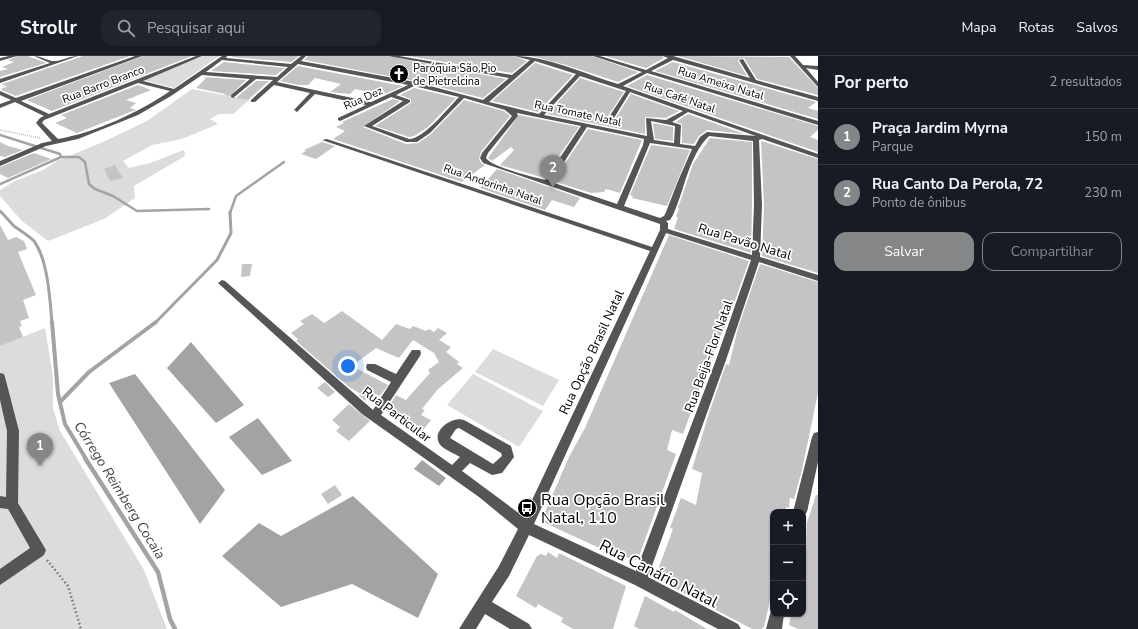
<!DOCTYPE html>
<html lang="pt">
<meta charset="utf-8">
<style>
body{margin:0;font-family:"Nunito Sans",sans-serif;background:#20242c;color:#f1f3f6}
.controls{position:absolute;right:12px;bottom:12px;display:grid;overflow:hidden;border-radius:8px;box-shadow:0 1px 3px #0004}
.controls button{width:36px;height:36px;display:grid;place-items:center;padding:0;border:0;border-bottom:1px solid #363941;background:#171b24;color:#f1f3f6;font:20px sans-serif}
.you{position:absolute;left:348px;top:310px;width:14px;height:14px;margin:-10px;border:3px solid #fff;border-radius:50%;background:#1a73e8;box-shadow:0 0 0 6px #1a73e833}
.badge{display:grid;place-items:center;width:26px;height:26px;border-radius:50%;background:#858687;color:#fff;font-size:13px;font-weight:700}
.pin{position:absolute;translate:-50% -33px;filter:drop-shadow(0 1px 2px #0008)}
.pin::after{content:'';position:absolute;top:21px;width:14px;height:12px;background:inherit;clip-path:polygon(0 0,100% 0,50% 100%)}
.list{margin:0;padding:0;list-style:none}
h2{display:flex;justify-content:space-between;align-items:center;height:52px;margin:0;padding:0 16px;font-size:17px}
h2 small{font-size:13px;font-weight:400;color:#9ea1a6}
.list li{display:grid;grid-template-columns:26px 1fr auto;gap:12px;align-items:center;box-sizing:border-box;height:56px;padding:0 16px;border-top:1px solid #363941}
.list b{display:block;font-size:15px;white-space:nowrap}
.list p{margin:0;font-size:13px;white-space:nowrap;color:#9ea1a6}
.list em{font-size:13px;font-style:normal;color:#9ea1a6}
.actions{display:flex;gap:8px;padding:12px 16px}
.actions a{flex:1;padding:9px 0;border:1px solid #858687;border-radius:12px;text-align:center;font-size:14px;color:#858687}
.actions .main{background:#858687;color:#fff}
.icon{flex:none;width:22px;height:22px;fill:none;stroke:currentColor;stroke-width:2;stroke-linecap:round;stroke-linejoin:round}
.map{position:relative;flex:none;width:818px;height:573px;overflow:hidden}
header{display:flex;align-items:center;gap:24px;box-sizing:border-box;height:56px;padding:0 20px;background:#171b24;border-bottom:1px solid #363941}
header strong{font-size:19px}
nav{display:flex;gap:22px;margin-inline-start:auto;font-size:14px}
.search{width:280px;height:36px;background:#20242c;display:flex;align-items:center;gap:10px;box-sizing:border-box;padding:0 14px;border-radius:12px;color:#9ea1a6;font-size:15px}
main{display:flex}
aside{flex:1;background:#171b24}
.map>svg:first-child{display:block}
.green{fill:#dcdcdc}
.water{fill:#a3a3a3}
.lines{fill:none;stroke-linecap:round;stroke-linejoin:round}
.stream-far3{stroke:#a3a3a3;stroke-width:2.5}
.stream-far2{stroke:#a3a3a3;stroke-width:3}
.stream-far1{stroke:#a3a3a3;stroke-width:4}
.stream{stroke:#a3a3a3;stroke-width:4.5}
.building{fill:#c4c4c4}
.path-far1{stroke:#777;stroke-width:1.5;stroke-dasharray:0.5 1.5;stroke-linecap:butt}
.path{stroke:#777;stroke-width:2.5;stroke-dasharray:1.5 2.5;stroke-linecap:butt}
.minor{fill:#555;fill-rule:evenodd}
.labels{text-anchor:middle;stroke-width:3.5;stroke-linejoin:round;paint-order:stroke}
.far-poi-label{font-size:11px;fill:#000;stroke:#fff;text-anchor:start}
.far-street-label{font-size:11px;fill:#000;stroke:#fff}
.street-label{font-size:13px;fill:#000;stroke:#fff}
.water-label{font-size:14px;font-style:italic;fill:#444;stroke:#fff}
.near-poi-label{font-size:16px;fill:#000;stroke:#fff;text-anchor:start}
.near-street-label{font-size:16px;fill:#000;stroke:#fff}
</style>
<header>
<strong>Strollr</strong>
<div class="search"><svg class="icon" aria-label="search" viewBox="0 0 24 24"><circle cx="10" cy="10" r="6"/><path d="M15 15l6 6"/></svg>Pesquisar aqui</div>
<nav><a>Mapa</a><a>Rotas</a><a>Salvos</a></nav>
</header>
<main>
<div class="map">
<svg width="818" height="573" viewBox="0 0 818 573">
<rect width="100%" height="100%" fill="#fff"/>
<g class="green">
<polygon points="203,0 219,0 174,32 143,24"/>
<polygon points="192,33 249,44 233,58 219,58 210,63 218,68 182,83 152,89 123,105 129,112 150,107 184,94 185,100 134,130 135,142 104,163 48,185 22,165 0,140 0,134 15,125 43,114 57,105 103,86 147,65"/>
<polygon points="45,272 53,321 53,352 60,375 144,514 167,573 0,573 0,290"/>
<polygon points="493,293 559,324 543,350 475,316"/>
<polygon points="473,318 543,355 519,391 447,349"/>
</g>
<g class="water">
<polygon points="191,286 244,349 216,367 167,312"/>
<polygon points="135,318 225,434 200,468 109,327"/>
<polygon points="258,362 292,405 262,419 229,381"/>
<polygon points="422,404 446,422 439,430 414,413"/>
<polygon points="353,440 438,518 418,562 352,528 281,551 222,500 259,467 281,480"/>
</g>
<g class="lines">
<g class="stream-far3">
<polyline points="0,79 60,98 61,101 0,128"/>
<polyline points="61,101 79,101 85,106 89,128 95,133 113,140 137,155 209,153"/>
<polyline points="0,155 2,157"/>
<polyline points="230,157 236,140 284,106"/>
</g>
<g class="stream-far2">
<path d="M1,156c5,5 9,10 13,14 7,5 14,9 20,15 14,19 16,59 18,82"/>
<polyline points="155,267 217,204 231,177 230,156"/>
</g>
<g class="stream-far1">
<polyline points="52,266 58,338 65,368 86,403"/>
<polyline points="60,346 89,316 156,266"/>
</g>
<polyline class="stream" points="85,402 158,516 170,563 175,573"/>
</g>
<g class="building">
<polygon points="18,0 28,0 46,7 0,21 0,15 8,13 2,11 14,6 8,4"/>
<polygon points="83,0 130,0 16,40 1,34 3,33 1,32 7,31 2,28"/>
<polygon points="143,0 192,0 52,55 27,44"/>
<polygon points="233,0 299,0 291,6 231,1"/>
<polygon points="308,0 387,0 506,23 483,42 415,25 304,4"/>
<polygon points="408,0 513,0 527,5 512,17"/>
<polygon points="531,0 592,0 638,16 618,26 566,9"/>
<polygon points="605,0 662,0 664,2 646,12"/>
<polygon points="678,0 789,1 818,32 818,39 757,23 744,2 739,3 738,5 747,20"/>
<polygon points="224,6 285,12 276,19 211,15"/>
<polygon points="673,6 816,46 808,52 818,55 818,63 655,15"/>
<polygon points="535,7 573,19 538,56 492,45"/>
<polygon points="298,10 403,30 383,39 355,33 350,38 330,36 341,28 315,22 308,29 298,29 280,25"/>
<polygon points="647,19 818,70 818,74 810,81 818,84 818,96 627,30"/>
<polygon points="203,21 246,24 230,40 224,39 225,38 196,32 206,22"/>
<polygon points="580,22 624,36 608,60 610,64 615,63 631,38 679,55 666,62 645,61 645,78 547,58"/>
<polygon points="256,25 269,25 248,44 236,42"/>
<polygon points="138,29 151,34 126,44 136,47 130,52 136,54 130,56 77,77 55,67 67,62 61,59"/>
<polygon points="414,32 456,42 428,71 414,80 409,81 375,70 411,47 411,43 400,39"/>
<polygon points="393,43 400,45 363,71 406,88 418,87 431,78 464,44 504,55 510,60 481,96 479,103 482,108 485,109 462,126 333,83 345,75 336,71 344,67 342,66"/>
<polygon points="688,58 745,78 707,74 699,80 694,88 682,87 682,68 676,66"/>
<polygon points="519,59 579,71 544,122 500,109 514,94 511,91 492,105 488,102"/>
<polygon points="653,67 673,71 673,85 655,83"/>
<polygon points="588,73 642,84 620,137 606,133 604,136 591,137 553,125"/>
<polygon points="710,82 752,86 752,149 751,197 674,173 678,161 676,161 679,152 678,152 693,108"/>
<polygon points="761,85 818,103 818,217 762,200 764,149"/>
<polygon points="0,86 8,90 23,94 5,101 0,100"/>
<polygon points="322,86 335,90 316,103 301,98 306,95 304,94"/>
<polygon points="651,89 690,94 667,150 632,142 633,140 630,139"/>
<polygon points="34,97 51,103 8,122 0,118 0,111"/>
<polygon points="115,109 123,122 110,125 104,113"/>
<polygon points="497,113 580,142 574,151 552,144 545,154 480,132"/>
<polygon points="0,169 8,184 16,181 24,185 27,193 18,196 36,239 23,244 29,262 20,265 22,270 19,271 23,281 0,290"/>
<polygon points="669,179 749,205 727,267 715,291 683,378 672,374 667,394 676,398 638,503 633,504 626,501 625,504 541,465 569,401 585,372"/>
<polygon points="242,208 252,208 250,220 241,221"/>
<polygon points="760,208 818,226 818,337 802,414 794,443 790,442 789,452 786,451 786,456 773,456 773,531 764,571 761,573 752,573 655,522 673,473 670,472 681,442 696,449 702,417 692,413 709,357 726,308 729,309 738,272"/>
<polygon points="342,255 382,284 396,268 410,273 413,270 426,275 429,273 434,276 438,272 447,277 439,284 451,291 446,296 459,306 457,308 463,312 437,334 422,353 425,354 421,359 431,364 419,379 407,372 409,370 399,364 400,362 386,355 396,339 406,344 430,317 428,314 439,306 434,297 413,284 399,302 376,292 352,310 388,329 380,340 373,337 365,345 359,339 361,338 349,331 296,285 298,283 291,277 304,268 300,265 312,258 324,267"/>
<polygon points="325,326 335,336 328,341 317,332"/>
<polygon points="349,348 370,365 349,385 336,375 340,371 332,364"/>
<polygon points="335,429 342,439 328,448 321,438"/>
<polygon points="816,439 818,439 818,573 798,573 789,569 791,558 803,558 803,498 806,499 807,467"/>
<polygon points="548,496 557,502 559,497 626,530 613,573 573,573 561,566 563,562 538,548 536,552 516,540 537,500 541,498 546,500"/>
<polygon points="645,540 674,556 675,554 707,573 639,573 634,570"/>
</g>
<g class="lines">
<polyline class="path-far1" points="0,74 40,82"/>
<polyline class="path" points="47,504 68,530 81,573"/>
<g class="minor">
<polygon points="9,0 17,0 0,5 0,2"/>
<path d="M34,0c7,0 15,6 22,5 8,-1 14,-5 22,-5l-78,27v-4l50,-16z"/>
<path d="M135,0h7l-121,45 28,13 147,-58h6l-59,25 31,8 48,-33h5l-1,2 65,6 10,-8h5l-5,5 114,21 68,18 26,-22 -121,-22h11l113,19 18,-15 -16,-4c33,0 71,18 104,28l24,-12 -49,-16h7l46,14 22,-12 -5,-2h10l77,22 -11,-18 4,-1 13,21 62,17v4l-145,-41 -22,11 167,50v4l-171,-52 -24,13 195,68v4l-56,-19 -3,1 3,65 -2,52 58,18v6l-59,-19 -33,98 -78,217 90,47 3,5h-23l-83,-44 -106,-50 -20,41 -17,26 37,22 3,5h-22l-25,-15 -9,15h-17l40,-63 19,-37 -39,-32 -117,-83 -144,-131 4,-3 3,1 148,129 18,-28 -24,-12 -1,-3 1,-3h8l21,10 16,-24h8l1,3 -1,3 -39,59 71,50 8,-8c-6,-4 -18,-8 -21,-14 -7,-13 14,-27 25,-23l47,26 3,11 -12,16 -10,2 -22,-12 -8,8 62,46 126,-266 -328,-111 5,-1 325,108 8,-17v-6l-177,-61 -3,-5 2,-5 30,-37 -7,-6 -41,-12 -34,35 -13,9h-11l-42,-16 39,-25 -12,-4 -51,24 -2,-1v-2l28,-13 -51,-11 -18,18 -3,-2 16,-17 -36,-8 -19,17h-4v-2l22,-20 -17,-1 -23,19 -2,-1v-2l19,-16 -48,-4 -31,21 -33,19 -60,24 -32,7 -46,20v-5l42,-18 10,-2 -16,-18 4,-5 4,-2 -29,-14 -15,6v-4l11,-4 -11,-5v-4l16,7zM222,4l66,7 -11,10 -71,-5zM535,5l41,13 -37,40 -50,-12zM298,8l110,21 -37,17 -94,-20zM580,20l46,15 -17,26 1,1h4l16,-26 53,19 -17,9 -20,-2 1,18 -103,-21zM138,27l32,8c-30,21 -76,42 -112,48l-16,-16 2,-3zM414,30l45,11c-11,11 -35,42 -50,42l-37,-13 38,-24v-2l-14,-5zM688,56l68,24 -49,-4 -7,5 -5,9 -15,-2 1,-19 -9,-3zM517,57l64,13 -36,54c-11,-3 -54,-13 -59,-22l2,-5 30,-37zM651,65l24,5 -1,17 -20,-3zM587,71l57,12 -1,6 -26,59 -66,-22zM709,80l44,5 1,64 -2,50 -84,-26v-6l-2,-2 4,-1 3,-5c12,-26 15,-58 36,-79zM650,87l42,6 -14,32 -12,31 -2,4 -4,2 -36,-12zM666,177l85,27 -35,100 -80,211 -102,-47zM459,372l42,25 1,3 -9,8 -43,-26 6,-9z"/>
<polygon points="790,0 795,0 803,9 818,10 818,14 806,12 818,26 818,31"/>
<polygon points="0,317 4,318 5,321 19,375 18,447 46,494 44,499 0,529 0,513 30,492 8,453 0,452 0,440 6,441 7,375 0,344"/>
<polygon points="818,376 818,406 807,456 803,461 803,456 793,456 812,381 814,377"/>
<polygon points="773,552 773,558 784,558 782,573 766,573 770,558"/>
</g>
</g>
<defs>
<g id="church-disc" transform="scale(1)"><circle r="9.5" fill="#000" stroke="#fff"/><path d="M-1.2-6h2.4v3.5h3.3v2.4h-3.3V6h-2.4V-.1h-3.3v-2.4h3.3Z" fill="#fff"/></g>
<g id="bus-disc" transform="scale(1)"><circle r="9.5" fill="#000" stroke="#fff"/><path d="M-5-6H5V4H4V6H2V4H-2V6H-4V4H-5ZM-3.5-4V0h7V-4ZM-3.5 1.2v1.5H-2V1.2ZM2 1.2v1.5H3.5V1.2Z" fill="#fff"/></g>
</defs>
<g fill-rule="evenodd">
<use href="#church-disc" x="399" y="18"/>
<use href="#bus-disc" x="527" y="452"/>
</g>
<g class="labels">
<g class="far-poi-label">
<text x="413" y="16">Paróquia São Pio<tspan x="413" dy="13">de Pietrelcina</tspan></text>
</g>
<g class="far-street-label">
<text transform="translate(721 27) rotate(17)" y="4">Rua Ameixa Natal</text>
<text transform="translate(103 28) rotate(-21)" y="4">Rua Barro Branco</text>
<text transform="translate(680 41) rotate(19)" y="4">Rua Café Natal</text>
<text transform="translate(363 42) rotate(-24)" y="4">Rua Dez</text>
<text transform="translate(578 57) rotate(12)" y="4">Rua Tomate Natal</text>
<text transform="translate(493 128) rotate(19)" y="4">Rua Andorinha Natal</text>
</g>
<g class="street-label">
<text transform="translate(745 185) rotate(17)" y="5">Rua Pavão Natal</text>
<text transform="translate(591 296) rotate(-65)" y="5">Rua Opção Brasil Natal</text>
<text transform="translate(708 300) rotate(-70)" y="5">Rua Beija-Flor Natal</text>
<text transform="translate(397 358) rotate(37)" y="5">Rua Particular</text>
</g>
<g class="water-label">
<text transform="translate(120 434) rotate(58)" y="5">Córrego Reimberg Cocaia</text>
</g>
<g class="near-poi-label">
<text x="541" y="449">Rua Opção Brasil<tspan x="541" dy="18">Natal, 110</tspan></text>
</g>
<g class="near-street-label">
<text transform="translate(659 517) rotate(27)" y="6">Rua Canário Natal</text>
</g>
</g>
</svg>
<div class="controls">
<button>+</button>
<button>−</button>
<button><svg class="icon" aria-label="locate" viewBox="0 0 24 24"><circle cx="12" cy="12" r="6"/><path d="M12 2v4M12 18v4M2 12h4M18 12h4"/></svg></button>
</div>
<div class="you"></div>
<div class="pin badge" style="left:40px;top:410px">1</div>
<div class="pin badge" style="left:553px;top:132px">2</div>
</div>
<aside>
<h2>Por perto<small>2 resultados</small></h2>
<ul class="list">
<li><span class="badge">1</span><div><b>Praça Jardim Myrna</b><p>Parque</p></div><em>150 m</em></li>
<li><span class="badge">2</span><div><b>Rua Canto Da Perola, 72</b><p>Ponto de ônibus</p></div><em>230 m</em></li>
</ul>
<div class="actions"><a class="main">Salvar</a><a>Compartilhar</a></div>
</aside>
</main>
